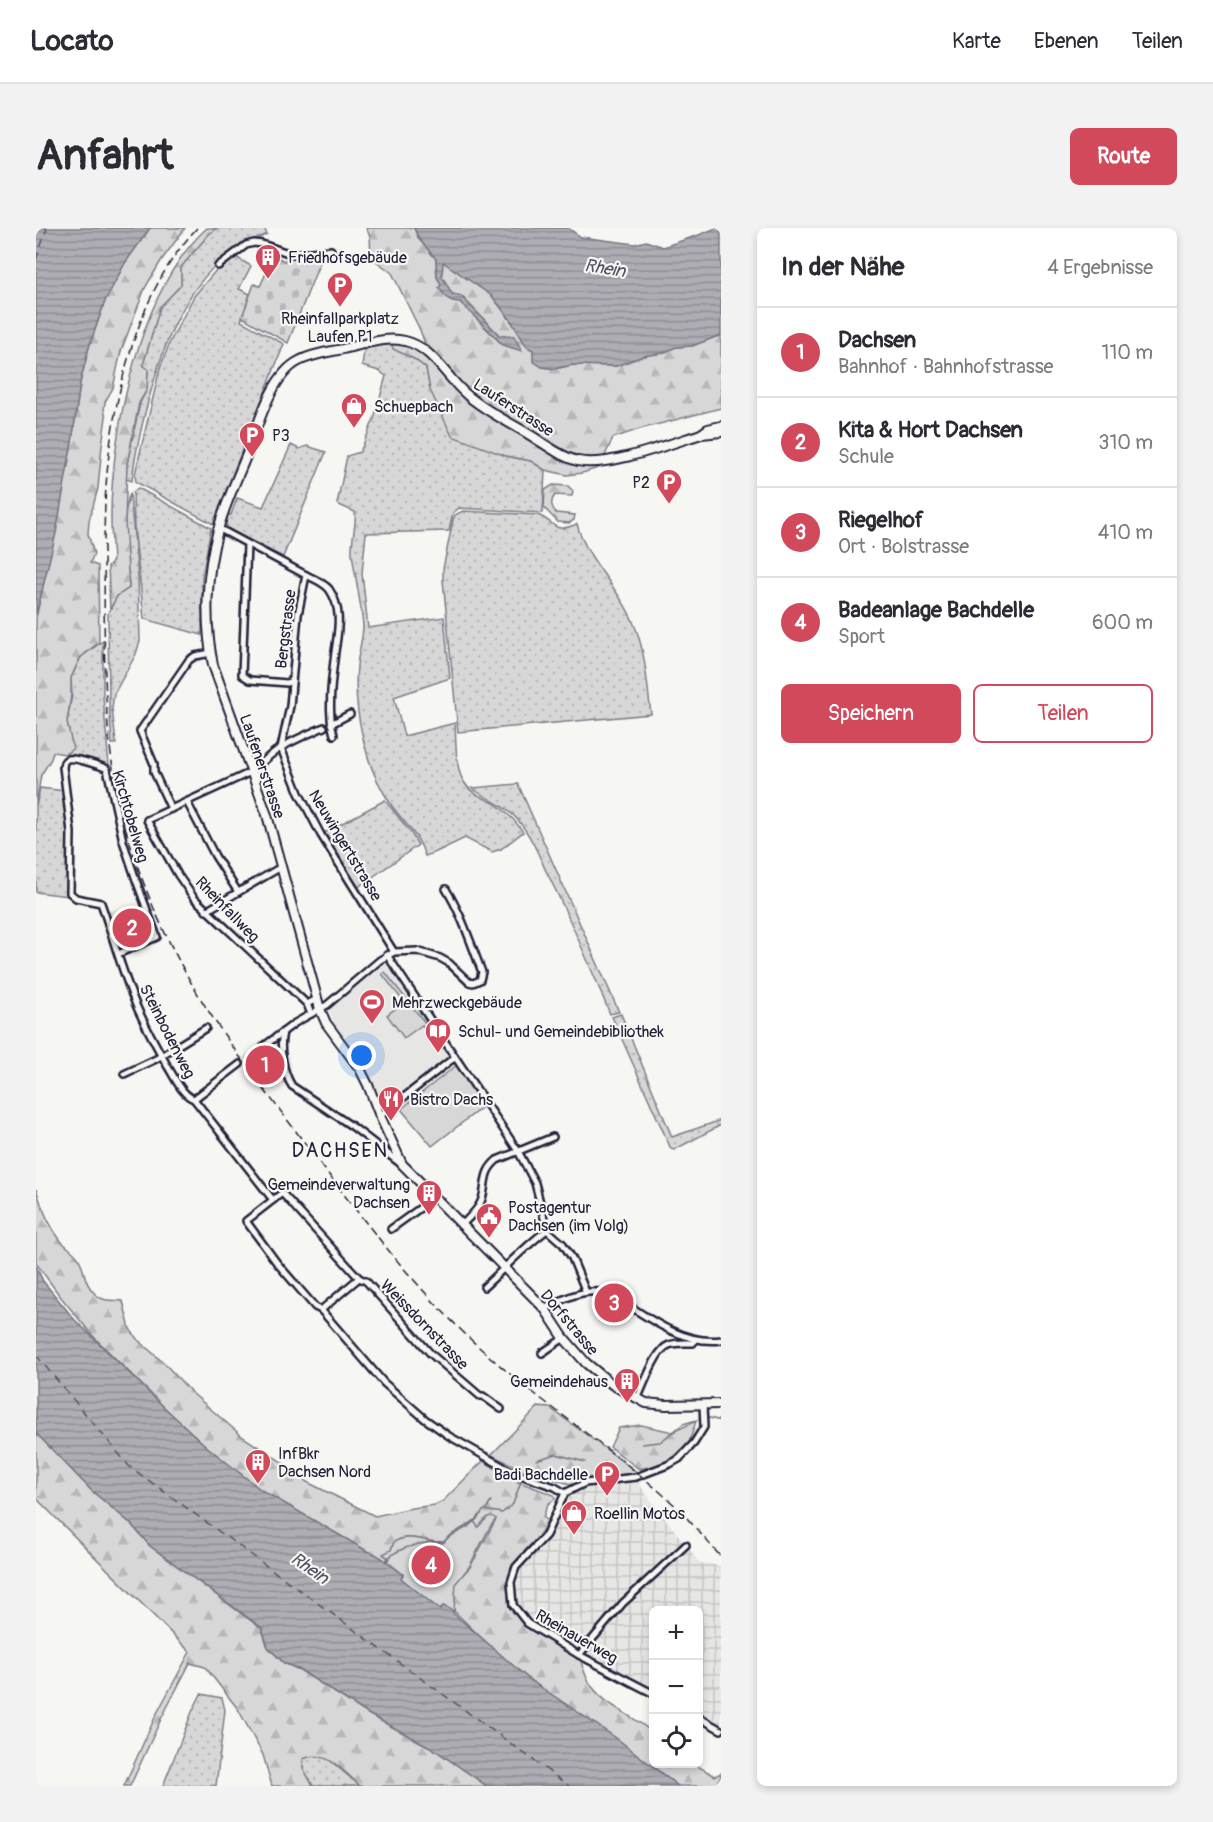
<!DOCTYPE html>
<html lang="de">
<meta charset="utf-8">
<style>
body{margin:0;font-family:Pangolin,sans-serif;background:#f2f2f3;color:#2b2b33}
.controls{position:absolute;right:18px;bottom:18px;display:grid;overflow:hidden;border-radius:9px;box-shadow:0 3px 9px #0003}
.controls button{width:54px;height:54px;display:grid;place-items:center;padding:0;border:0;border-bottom:2px solid #e1e1e2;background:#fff;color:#2b2b33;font:30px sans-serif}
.you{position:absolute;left:326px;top:828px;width:21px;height:21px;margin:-15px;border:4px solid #fff;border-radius:50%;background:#1a73e8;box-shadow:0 0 0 9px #1a73e833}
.badge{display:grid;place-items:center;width:39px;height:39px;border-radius:50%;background:#d1495b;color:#fff;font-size:20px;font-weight:700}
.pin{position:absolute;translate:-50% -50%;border:3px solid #fff;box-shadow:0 2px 6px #0006}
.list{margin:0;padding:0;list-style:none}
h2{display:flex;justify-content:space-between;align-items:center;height:78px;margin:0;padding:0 24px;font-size:26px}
h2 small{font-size:20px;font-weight:400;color:#7c7c81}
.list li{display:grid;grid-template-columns:39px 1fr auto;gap:18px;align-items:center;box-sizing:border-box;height:90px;padding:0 24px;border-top:2px solid #e1e1e2}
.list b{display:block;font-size:22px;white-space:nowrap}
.list p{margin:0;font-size:20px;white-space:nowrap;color:#7c7c81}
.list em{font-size:20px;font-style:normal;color:#7c7c81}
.actions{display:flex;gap:12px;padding:18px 24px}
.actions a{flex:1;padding:14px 0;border:2px solid #d1495b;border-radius:9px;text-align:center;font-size:21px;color:#d1495b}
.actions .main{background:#d1495b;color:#fff}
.icon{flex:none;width:33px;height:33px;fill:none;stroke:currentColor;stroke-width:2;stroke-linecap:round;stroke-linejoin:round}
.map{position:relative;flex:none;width:685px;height:1558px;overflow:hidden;border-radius:9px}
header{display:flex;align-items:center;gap:36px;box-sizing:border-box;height:84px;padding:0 30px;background:#fff;border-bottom:2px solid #e1e1e2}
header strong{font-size:28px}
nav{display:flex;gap:33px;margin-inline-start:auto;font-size:21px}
.intro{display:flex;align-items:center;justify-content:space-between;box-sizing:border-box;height:144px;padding:0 36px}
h1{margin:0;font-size:42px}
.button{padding:15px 27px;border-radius:9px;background:#d1495b;color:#fff;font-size:21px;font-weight:700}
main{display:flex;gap:36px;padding:0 36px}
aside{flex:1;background:#fff;border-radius:9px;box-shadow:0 3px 9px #0003}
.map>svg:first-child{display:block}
.built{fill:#e6e6e4}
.industrial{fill:url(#industrial-grid)}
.grass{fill:url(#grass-dots);stroke:#7c7c89;stroke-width:1.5}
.forest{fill:url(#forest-firs);stroke:#7c7c89;stroke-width:1.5}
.cemetery{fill:url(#cemetery-stones);stroke:#7c7c89;stroke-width:1.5}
.garden{fill:#d7d7d7;stroke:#7c7c89;stroke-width:1.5}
.water{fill:url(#water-rules);stroke:#757583;stroke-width:1.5}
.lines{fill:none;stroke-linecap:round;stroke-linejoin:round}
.stream{stroke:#757583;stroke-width:1.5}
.ferry{stroke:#535365;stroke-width:1.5;stroke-dasharray:8 6;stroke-linecap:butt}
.street-tunnel{stroke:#cccccd;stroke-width:5;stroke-dasharray:5 2.5;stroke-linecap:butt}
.street-casing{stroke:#22223b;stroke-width:10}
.secondary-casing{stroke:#22223b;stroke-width:12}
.street{stroke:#f6f6f2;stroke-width:5}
.secondary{stroke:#f6f6f2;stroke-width:8}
.rail{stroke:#22223b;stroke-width:1.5;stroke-dasharray:9 4.5;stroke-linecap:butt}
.labels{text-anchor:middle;stroke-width:4.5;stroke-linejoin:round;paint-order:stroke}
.poi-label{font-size:16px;fill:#22223b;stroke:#f6f6f2;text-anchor:start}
.street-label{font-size:16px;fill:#22223b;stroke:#f6f6f2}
.water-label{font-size:18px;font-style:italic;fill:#535365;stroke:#f6f6f2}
.quarter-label{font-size:20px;letter-spacing:1.5px;fill:#22223b;stroke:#f6f6f2}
</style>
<header>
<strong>Locato</strong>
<nav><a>Karte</a><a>Ebenen</a><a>Teilen</a></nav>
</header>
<div class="intro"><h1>Anfahrt</h1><a class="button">Route</a></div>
<main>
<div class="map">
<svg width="685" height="1558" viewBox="0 0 685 1558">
<defs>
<pattern id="industrial-grid" width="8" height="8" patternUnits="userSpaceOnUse" patternTransform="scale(1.5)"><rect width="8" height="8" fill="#e6e6e4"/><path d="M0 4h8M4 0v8" fill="none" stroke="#c5c5c4"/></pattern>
<pattern id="grass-dots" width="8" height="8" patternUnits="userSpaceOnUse" patternTransform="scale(1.5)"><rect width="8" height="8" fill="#d7d7d7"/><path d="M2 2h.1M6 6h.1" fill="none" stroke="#b8b8b9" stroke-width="1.8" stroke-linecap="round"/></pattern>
<pattern id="forest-firs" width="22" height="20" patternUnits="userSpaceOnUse" patternTransform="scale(1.5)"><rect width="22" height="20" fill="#d7d7d7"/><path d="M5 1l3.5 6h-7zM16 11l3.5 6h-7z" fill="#b8b8b9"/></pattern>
<pattern id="cemetery-stones" width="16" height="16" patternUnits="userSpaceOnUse" patternTransform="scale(1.5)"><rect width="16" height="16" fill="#d7d7d7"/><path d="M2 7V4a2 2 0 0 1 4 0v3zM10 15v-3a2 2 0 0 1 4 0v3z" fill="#b8b8b9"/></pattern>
<pattern id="water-rules" width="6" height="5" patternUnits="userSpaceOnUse" patternTransform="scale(1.5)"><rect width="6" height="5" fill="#adadb3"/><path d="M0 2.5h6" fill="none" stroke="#8c8c93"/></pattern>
</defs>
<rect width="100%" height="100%" fill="#f6f6f2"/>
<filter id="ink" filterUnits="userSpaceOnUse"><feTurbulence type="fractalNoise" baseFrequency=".0167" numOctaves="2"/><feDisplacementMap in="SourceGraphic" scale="12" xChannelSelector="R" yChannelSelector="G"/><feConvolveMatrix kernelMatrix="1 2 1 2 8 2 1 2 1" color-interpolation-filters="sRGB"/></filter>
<g filter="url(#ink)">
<g class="built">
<polygon points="77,681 113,696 115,704 112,709 89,718 84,715 73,684"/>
<polygon points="348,732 354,734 417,828 346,882 336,856 323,832 299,799 292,779"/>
</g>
<polygon class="industrial" points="600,1249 607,1262 664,1335 675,1336 685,1339 685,1502 663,1489 662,1382 618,1382 617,1466 543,1427 483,1387 474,1365 476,1347 505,1314 529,1265 541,1258"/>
<g class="grass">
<path d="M181,0h47l3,6c-8,5 -9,4 -17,6 -7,3 -18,11 -23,15 -48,39 -67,100 -82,158 -5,22 -11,44 -13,68l-6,-2 1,-15 13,-61 7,-14 1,-20 -5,-4 17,-58 21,-22v-18l28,-33z"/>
<polygon points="198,28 215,38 203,61 214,66 205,93 248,116 177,296 100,254 99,246 124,140 134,114 158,68 181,41"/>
<path d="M356,116l2,5 20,10 12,9 4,22 76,66 25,5 14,9 -2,43 -84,-5 -6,5 -4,18 -83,2 -4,40 6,55 76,-11 6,61 -56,19 10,39 51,-13c1,16 0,46 9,59 7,12 18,15 30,21 12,8 21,17 29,29l-22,17 -9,3 -27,-14 -29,14 -11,4c-6,-21 -21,-33 -33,-50 -10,-15 -19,-32 -24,-49 -9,-31 -14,-59 -11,-91 1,-13 6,-27 6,-40 -2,-24 -8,-49 -11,-73 -1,-13 5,-30 3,-41l-18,-8 10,-48 13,-4 14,-33 12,-43 -7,-5 -17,-5 2,-15 3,-3z"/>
<polygon points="255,217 263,221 271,218 290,224 247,329 193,302 190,296 192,286 195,287 201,270 227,279"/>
<polygon points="102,260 175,300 166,349 166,407 108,391 98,298 97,264"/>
<path d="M94,266l8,84 2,63 -4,13 -22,40 -2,14 4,36h-4l-3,-42 -1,-88 9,-18 12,-8c-1,-25 -9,-73 1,-94z"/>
<path d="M427,283l75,4c20,9 15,19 39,9 10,38 43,64 57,100 12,28 13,61 17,90l-193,18 -15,-152v-11l10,-49 2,-5z"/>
<polygon points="67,413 67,468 73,538 29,526 31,494 36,467 35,450 45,429"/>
<path d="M482,556l101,228 -9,2c-20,-48 -40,-97 -64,-143 -8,-18 -16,-37 -29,-52 -13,-15 -31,-20 -45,-31z"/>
<polygon points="4,560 29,563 34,604 32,668 0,664 0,578"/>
<polygon points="349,572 375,605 382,617 321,660 286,606"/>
<polygon points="585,786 636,909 685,892 685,897 638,922 635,921 576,789"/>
<polygon points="165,1466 186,1470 189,1482 180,1558 127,1558 156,1484"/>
<polygon points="274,1528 290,1529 324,1558 277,1558 267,1540 267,1531"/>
</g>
<g class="forest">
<polygon points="114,0 149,0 125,33 109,60 85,123 77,160 69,174 68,182 70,189 66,217 62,260 53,293 52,306 58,326 54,335 62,338 63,414 44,430 35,450 35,467 31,494 37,521 29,526 17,524 15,531 5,547 0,577 0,390 22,290 36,214 44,155 53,119 69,73 89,35"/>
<path d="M171,0h10l-8,6 -28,33v18l-21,22 -17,58 5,4 -1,20 -8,14 -12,61 -2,57 4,67 -12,8 -7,13 -2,-43 3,-2 2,-4c-1,-14 -2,-28 -2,-42 0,-87 29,-230 96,-290z"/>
<path d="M330,0h48l5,11 17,20 1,18 4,7 -2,4 21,14 43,43 -4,-10 -38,-39 -9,-2 -10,-18v-15l50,35 41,54 1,5 20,14 19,-4 43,1 27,-10 20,-3 13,-6 16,-1 29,-11v73l-81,21 -27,9 -14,30 -17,5 -15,2 -22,-5 -14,-9 -25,-5 -54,-20 -22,-46 -4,-22 -12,-9 -21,-10 -1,-5c14,0 24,4 35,13l-3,-16 -4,-11 -28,-57 -21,-16 -1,-21z"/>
<path d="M517,257l15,1 5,5 -1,5 -17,-1c-5,7 -4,11 1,18l19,2 -1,5 -5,3 -11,-1 -14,-14 1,-18z"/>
<path d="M0,961c5,17 14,38 25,52 6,7 15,11 19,20 5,12 5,24 16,34 7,7 19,5 27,6l7,28 7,10 29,26 26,28 51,44 36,23 28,22 68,34 37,-8 23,-3 8,-4 40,-40 36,21 35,13 1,4 -7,5 -5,13 4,3c-9,24 -24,28 -37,49l2,6 -2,18 9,22 60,40c3,9 5,19 10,27 14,24 45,33 64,51l1,31h40l21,12 6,-3v13h-43l-62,-48 -86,-58 -33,-27 -43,-42 1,-28 15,-16 26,-48 -12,1 -3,6 -4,1 -3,-5 -6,5 -19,10 -6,6c-16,-1 -47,-15 -52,7l-7,5 5,3 -2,4h-2l-10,-8 -8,-3 -106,-61 -55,-44 -39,-36 -74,-74 -33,-40 -24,-33z"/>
<polygon points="502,1179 514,1180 605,1247 541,1258 495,1245 455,1227"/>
<polygon points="660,1193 653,1215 631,1235 603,1241 574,1219 583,1200 605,1197 637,1204"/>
<path d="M0,1205l56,58 38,32 20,23 112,83 6,18 16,16 16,7 68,44 64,34 55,38h-127c-15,-14 -35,-38 -57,-27v9l10,18h-41l-9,-31 -25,-46 -33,-42 -15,-4 -28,54 -32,69h-6l33,-73 33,-61 -154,-154z"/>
</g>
<polygon class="cemetery" points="287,26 252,115 206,89 218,56 224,58 238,28 249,33 252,28 265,28 268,30"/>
<g class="garden">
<polygon points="349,744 408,819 405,821 386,797 368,810 351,787 368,774 346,746"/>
<polygon points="422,836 449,877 396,918 365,881"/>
<path d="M456,1288l4,3 -6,8 -21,40 -13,16 -2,28 -11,-5 -2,5 -41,-33 3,-4 -16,-12 2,-4 -6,-4 8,-4 3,-8c15,-9 32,0 49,1l6,-6 19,-10 6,-6 4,6 10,-10z"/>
</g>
<g class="water">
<polygon points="0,0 114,0 89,35 69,73 53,119 44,155 36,214 20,305 0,387"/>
<path d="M378,0h154l13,9 54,7 11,-3 17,6 36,-12 17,-7h5v107l-29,11 -16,1 -13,6 -20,3 -27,10 -43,-1 -19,4 -12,-2 -9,-6v-11l-6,-3 -17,-28 -18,-23 -49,-34 -1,14 10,18 9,2 38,39 15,1 8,15 -19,-6 -43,-43c-12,0 -14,-5 -21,-14l2,-4 -4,-7 -1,-18 -17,-20z"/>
<path d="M0,1038l7,15 31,38 93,91 39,36 55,44 106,61c14,4 26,15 36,24l-2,3 39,32 3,-4 11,5 -1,2 77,67 86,58 62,48h-191l-55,-38 -64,-34 -68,-44 -16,-7 -16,-16 -6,-19 -112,-82 -20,-23 -38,-32 -56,-58z"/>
</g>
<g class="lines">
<g class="stream">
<polyline points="606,1216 624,1214 647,1196 664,1191 673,1190 685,1193"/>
<polyline points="500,1232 520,1226 549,1234"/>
<polyline points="450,1282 455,1273"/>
<path d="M349,1334c9,-15 43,-21 59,-20l4,-5 28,-17 8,-10 18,3 11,-9 8,-23"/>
</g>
<g class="ferry">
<polyline points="0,32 11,0"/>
<polyline points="0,1127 93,1238 533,1558"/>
</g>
<polyline class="street-tunnel" points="204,836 228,818"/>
<g class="street-casing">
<g id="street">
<polyline points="182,38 210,17 218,15 226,16 255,26 295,22"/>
<polyline points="182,300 270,347 262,387 254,478 245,520 263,565 285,607 358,724"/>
<polyline points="211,316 206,447 214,452 251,455 256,453"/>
<path d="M270,347c8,4 17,7 23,14 14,20 9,42 6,63 -3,25 -8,60 -1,83"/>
<polyline points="295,496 314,486"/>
<polyline points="215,544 111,592 142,647 158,670 271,776"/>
<path d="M219,554c6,-6 2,-15 9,-21 16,-16 40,-25 60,-34"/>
<polyline points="151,574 179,628 202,664"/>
<polyline points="135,581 118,544 118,536 104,503 153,432 159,428 175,425"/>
<polyline points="170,683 245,639"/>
<path d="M82,726l39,-17 -21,-57 -13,-39 -16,-72c-5,-3 -33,-12 -39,-10 -5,2 -4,4 -5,8l8,65 -1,61 6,5 25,5c12,34 21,69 35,102 9,21 21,42 32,62 7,11 14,28 26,32l79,101 9,-7 66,73 11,12 7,3 64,72 50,43h3l18,13"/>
<polyline points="351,727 482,923 499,955 511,1002 527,1016 536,1030 550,1064"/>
<polyline points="275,786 271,776 281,771"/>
<path d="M247,804c-4,17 0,40 9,54l61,41 48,37"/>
<path d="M228,818l31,-23 32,-18 53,-45 14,-8 23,-1 23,7 9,5 20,19 4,1 7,-3 2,-8c-11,-28 -20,-57 -36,-83"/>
<polyline points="88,846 120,831 170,800"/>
<polyline points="158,871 204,836"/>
<polyline points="344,888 419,829"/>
<polyline points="237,972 210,993 241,1035 279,1079 285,1082 348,1155 389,1191 413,1208 473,1242 492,1250 519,1259 529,1265"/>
<path d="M425,998c7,-8 18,-16 21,-27 5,-16 0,-26 15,-39l56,-23"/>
<polyline points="355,1001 398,970"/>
<path d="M448,1059c21,-19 40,-40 63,-57"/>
<path d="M509,1081c22,-13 46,-24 71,-12 31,20 66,48 105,43"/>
<polyline points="285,1082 323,1050"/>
<polyline points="506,1125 528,1110"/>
<path d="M601,1171c7,-13 18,-49 32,-54 7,-3 16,-2 24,-2l2,-3"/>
<polyline points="529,1265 510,1307 480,1339 475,1354 477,1377 491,1395 543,1427 618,1466"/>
<polyline points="529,1265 549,1255 600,1249 634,1236 643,1231 658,1215 668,1199 667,1176"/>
<polyline points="543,1427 587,1375 650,1317"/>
<polyline points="662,1489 685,1502"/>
</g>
</g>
<g class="secondary-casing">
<g id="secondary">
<path d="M685,198l-13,3 -7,5c-29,9 -94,34 -123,27 -17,-4 -33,-17 -48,-26 -21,-13 -45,-24 -64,-41 -20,-17 -34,-47 -61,-53 -20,-5 -43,4 -62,8 -15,3 -31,5 -44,12 -28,14 -41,65 -52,93 -10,25 -22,50 -29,76 -12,43 -14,91 -5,135l54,150 53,194 6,14 34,46 8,16 12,31 22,48 143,145 19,29 22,25 27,22 33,18 20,2 55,-1"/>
<polyline points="665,206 685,204"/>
</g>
</g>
<use href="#street" class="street"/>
<use href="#secondary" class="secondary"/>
<path class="rail" d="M161,0c-37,40 -56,86 -71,138 -17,62 -22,120 -22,184 1,82 -3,166 14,246 15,71 44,139 81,200 31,51 69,98 105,146 49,65 99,131 158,189 60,59 133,105 197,160l20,18 42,48"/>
</g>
</g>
<defs>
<g id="building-pin" transform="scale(1.35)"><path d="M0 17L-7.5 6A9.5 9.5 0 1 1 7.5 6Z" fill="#d1495b" stroke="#f6f6f2"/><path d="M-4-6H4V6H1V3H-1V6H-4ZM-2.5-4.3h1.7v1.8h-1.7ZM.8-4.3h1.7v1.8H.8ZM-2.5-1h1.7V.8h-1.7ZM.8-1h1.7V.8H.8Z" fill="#fff"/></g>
<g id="parking-pin" transform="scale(1.35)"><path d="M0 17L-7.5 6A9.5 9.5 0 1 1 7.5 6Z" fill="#d1495b" stroke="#f6f6f2"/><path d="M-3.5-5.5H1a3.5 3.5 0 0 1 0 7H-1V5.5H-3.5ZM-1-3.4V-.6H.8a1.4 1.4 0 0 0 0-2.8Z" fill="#fff"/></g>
<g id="shop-pin" transform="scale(1.35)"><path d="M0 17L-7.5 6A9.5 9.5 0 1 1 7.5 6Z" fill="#d1495b" stroke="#f6f6f2"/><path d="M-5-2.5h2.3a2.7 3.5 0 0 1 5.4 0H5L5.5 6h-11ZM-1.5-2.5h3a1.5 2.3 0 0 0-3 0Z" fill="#fff"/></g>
<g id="stadium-pin" transform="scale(1.35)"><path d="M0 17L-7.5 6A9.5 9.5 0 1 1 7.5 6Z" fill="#d1495b" stroke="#f6f6f2"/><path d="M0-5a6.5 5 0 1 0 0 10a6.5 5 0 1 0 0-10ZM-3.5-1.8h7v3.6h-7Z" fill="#fff"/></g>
<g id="library-pin" transform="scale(1.35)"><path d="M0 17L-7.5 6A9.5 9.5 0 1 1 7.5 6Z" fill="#d1495b" stroke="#f6f6f2"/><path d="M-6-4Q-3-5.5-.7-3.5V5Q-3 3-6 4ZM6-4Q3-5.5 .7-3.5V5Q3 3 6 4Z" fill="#fff"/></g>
<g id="restaurant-pin" transform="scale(1.35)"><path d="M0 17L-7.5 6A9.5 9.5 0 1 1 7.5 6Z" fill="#d1495b" stroke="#f6f6f2"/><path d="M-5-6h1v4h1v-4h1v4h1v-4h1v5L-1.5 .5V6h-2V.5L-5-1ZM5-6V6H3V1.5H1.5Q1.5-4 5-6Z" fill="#fff"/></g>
<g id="civic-pin" transform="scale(1.35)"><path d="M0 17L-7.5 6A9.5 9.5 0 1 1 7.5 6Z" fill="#d1495b" stroke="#f6f6f2"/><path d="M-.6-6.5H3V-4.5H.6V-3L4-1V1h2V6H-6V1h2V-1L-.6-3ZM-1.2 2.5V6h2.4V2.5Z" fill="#fff"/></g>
</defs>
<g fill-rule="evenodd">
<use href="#building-pin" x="232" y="29"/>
<use href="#parking-pin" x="304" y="57"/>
<use href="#shop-pin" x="318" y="178"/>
<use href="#parking-pin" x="216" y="207"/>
<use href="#parking-pin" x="633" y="254"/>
<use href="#stadium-pin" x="336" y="774"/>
<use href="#library-pin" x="402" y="803"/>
<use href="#restaurant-pin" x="355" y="871"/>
<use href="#building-pin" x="393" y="965"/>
<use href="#civic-pin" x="453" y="988"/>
<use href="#building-pin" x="591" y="1153"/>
<use href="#building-pin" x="222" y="1234"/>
<use href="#parking-pin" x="571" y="1246"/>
<use href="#shop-pin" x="538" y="1285"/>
</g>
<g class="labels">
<g class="poi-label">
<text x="252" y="35">Friedhofsgebäude</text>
<text x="304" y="96" text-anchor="middle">Rheinfallparkplatz<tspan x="304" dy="18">Laufen P1</tspan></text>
<text x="338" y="184">Schuepbach</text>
<text x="236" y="213">P3</text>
<text x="614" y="260" text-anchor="end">P2</text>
<text x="356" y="780">Mehrzweckgebäude</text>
<text x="422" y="809">Schul- und Gemeindebibliothek</text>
<text x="374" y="877">Bistro Dachs</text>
<text x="374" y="962" text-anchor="end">Gemeindeverwaltung<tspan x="374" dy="18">Dachsen</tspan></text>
<text x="472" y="985">Postagentur<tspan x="472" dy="18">Dachsen (im Volg)</tspan></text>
<text x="572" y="1159" text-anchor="end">Gemeindehaus</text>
<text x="242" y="1231">InfBkr<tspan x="242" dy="18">Dachsen Nord</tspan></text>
<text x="552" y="1252" text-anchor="end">Badi Bachdelle</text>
<text x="558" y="1291">Roellin Motos</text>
</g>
<g class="street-label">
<text transform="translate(478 179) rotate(33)" y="6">Lauferstrasse</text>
<text transform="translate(249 401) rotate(-83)" y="6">Bergstrasse</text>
<text transform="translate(227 538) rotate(71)" y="6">Laufenerstrasse</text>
<text transform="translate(95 588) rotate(74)" y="6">Kirchtobelweg</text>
<text transform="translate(310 617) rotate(59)" y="6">Neuwingertstrasse</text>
<text transform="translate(192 681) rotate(46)" y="6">Rheinfallweg</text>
<text transform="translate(132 803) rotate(63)" y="6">Steinbodenweg</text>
<text transform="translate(534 1094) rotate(50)" y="6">Dorfstrasse</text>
<text transform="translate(389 1096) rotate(46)" y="6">Weissdornstrasse</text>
<text transform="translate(541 1408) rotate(30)" y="6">Rheinauerweg</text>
</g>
<g class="water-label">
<text transform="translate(569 40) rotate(9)" y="6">Rhein</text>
<text transform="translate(274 1340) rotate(35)" y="6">Rhein</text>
</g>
<g class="quarter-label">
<text x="304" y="929">DACHSEN</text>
</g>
</g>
</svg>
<div class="controls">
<button>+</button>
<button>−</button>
<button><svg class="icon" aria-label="locate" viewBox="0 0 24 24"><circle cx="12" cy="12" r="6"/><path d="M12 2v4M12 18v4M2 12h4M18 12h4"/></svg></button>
</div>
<div class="you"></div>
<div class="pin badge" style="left:229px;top:837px">1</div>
<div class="pin badge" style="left:96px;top:700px">2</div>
<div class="pin badge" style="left:578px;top:1075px">3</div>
<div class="pin badge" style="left:395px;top:1337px">4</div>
</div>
<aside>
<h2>In der Nähe<small>4 Ergebnisse</small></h2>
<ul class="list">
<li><span class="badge">1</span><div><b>Dachsen</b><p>Bahnhof · Bahnhofstrasse</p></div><em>110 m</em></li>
<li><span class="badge">2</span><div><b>Kita &amp; Hort Dachsen</b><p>Schule</p></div><em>310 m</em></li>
<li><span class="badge">3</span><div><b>Riegelhof</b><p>Ort · Bolstrasse</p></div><em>410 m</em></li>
<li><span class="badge">4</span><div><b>Badeanlage Bachdelle</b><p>Sport</p></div><em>600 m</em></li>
</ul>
<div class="actions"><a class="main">Speichern</a><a>Teilen</a></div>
</aside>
</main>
